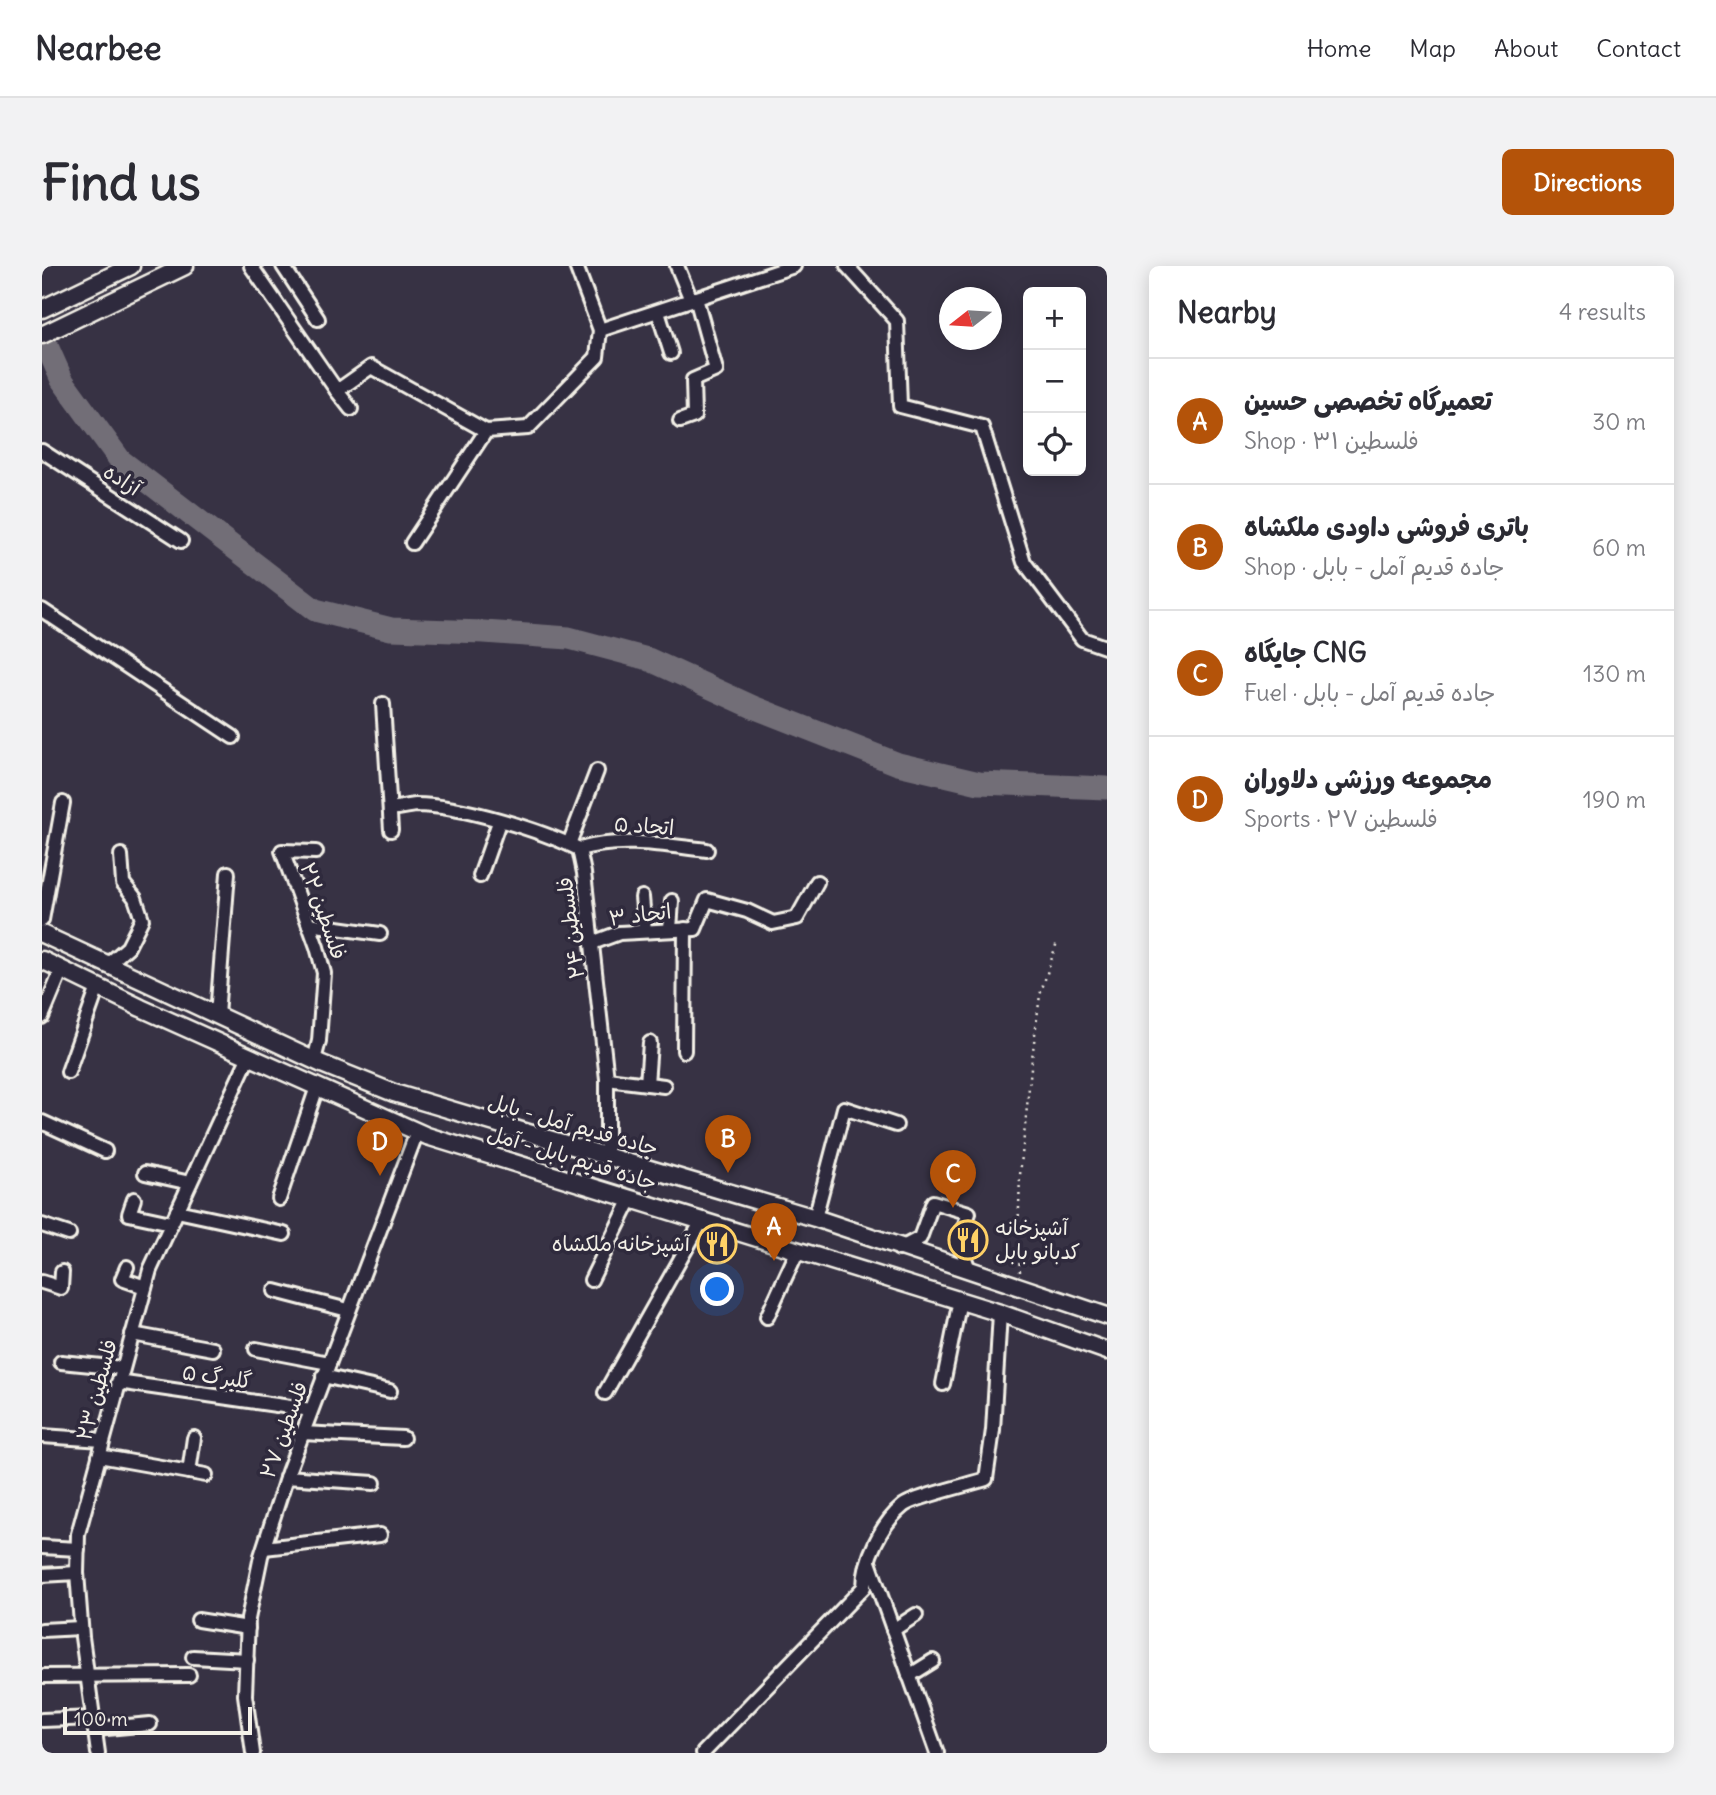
<!DOCTYPE html>
<meta charset="utf-8">
<style>
body{margin:0;font-family:Delius,"Playpen Sans Arabic",sans-serif;background:#f2f2f3;color:#2b2b33}
.controls{position:absolute;right:21px;top:21px;display:grid;overflow:hidden;border-radius:10px;box-shadow:0 4px 18px #0003}
.controls button{width:63px;height:63px;display:grid;place-items:center;padding:0;border:0;border-bottom:2px solid #e1e1e2;background:#fff;color:#2b2b33;font:35px sans-serif}
.compass{position:absolute;left:897px;top:21px;width:63px;height:63px;border-radius:50%;background:#fff;box-shadow:0 4px 18px #0003;rotate:253deg}
.scale{position:absolute;left:21px;bottom:18px;width:189px;box-sizing:border-box;padding-left:7px;border:4px solid #f4f1e8;border-top:0;font-size:19px;line-height:24px;white-space:nowrap;color:#f4f1e8;-webkit-text-stroke:5px #2f2a3d;paint-order:stroke}
.you{position:absolute;left:676px;top:1024px;width:24px;height:24px;margin:-18px;border:5px solid #fff;border-radius:50%;background:#1a73e8;box-shadow:0 0 0 10px #1a73e833}
.badge{display:grid;place-items:center;width:46px;height:46px;border-radius:50%;background:#b45309;color:#fff;font-size:23px;font-weight:700}
.pin{position:absolute;translate:-50% -58px;filter:drop-shadow(0 2px 4px #0008)}
.pin::after{content:'';position:absolute;top:37px;width:24px;height:21px;background:inherit;clip-path:polygon(0 0,100% 0,50% 100%)}
.list{margin:0;padding:0;list-style:none}
h2{display:flex;justify-content:space-between;align-items:center;height:91px;margin:0;padding:0 28px;font-size:30px}
h2 small{font-size:23px;font-weight:400;color:#7c7c81}
.list li{display:grid;grid-template-columns:46px 1fr auto;gap:21px;align-items:center;box-sizing:border-box;height:126px;padding:0 28px;border-top:2px solid #e1e1e2}
.list b{display:block;font-size:26px;white-space:nowrap}
.list p{margin:0;font-size:23px;white-space:nowrap;color:#7c7c81}
.list em{font-size:23px;font-style:normal;color:#7c7c81}
.icon{flex:none;width:38px;height:38px;fill:none;stroke:currentColor;stroke-width:2;stroke-linecap:round;stroke-linejoin:round}
.map{position:relative;flex:none;width:1065px;height:1487px;overflow:hidden;border-radius:10px}
header{display:flex;align-items:center;gap:42px;box-sizing:border-box;height:98px;padding:0 35px;background:#fff;border-bottom:2px solid #e1e1e2}
header strong{font-size:33px}
nav{display:flex;gap:38px;margin-inline-start:auto;font-size:24px}
.intro{display:flex;align-items:center;justify-content:space-between;box-sizing:border-box;height:168px;padding:0 42px}
h1{margin:0;font-size:49px}
.button{padding:18px 32px;border-radius:10px;background:#b45309;color:#fff;font-size:24px;font-weight:700}
main{display:flex;gap:42px;padding:0 42px}
aside{flex:1;background:#fff;border-radius:10px;box-shadow:0 4px 18px #0003}
.map>svg:first-child{display:block}
.lines{fill:none;stroke-linecap:round;stroke-linejoin:round}
.river{stroke:#726e77;stroke-width:23}
.minor-casing{stroke:#f4f1e8;stroke-width:18}
.major-casing{stroke:#f4f1e8;stroke-width:21}
.path{stroke:#f4f1e8;stroke-width:2.5;stroke-dasharray:2 5;stroke-linecap:butt}
.minor{stroke:#2f2a3d;stroke-width:12}
.major{stroke:#2f2a3d;stroke-width:16}
.labels{text-anchor:middle;stroke-width:7;stroke-linejoin:round;paint-order:stroke}
.street-label{font-size:21px;fill:#f4f1e8;stroke:#2f2a3d}
.poi-label{font-size:21px;fill:#f4f1e8;stroke:#2f2a3d;text-anchor:start}
</style>
<header>
<strong>Nearbee</strong>
<nav><a>Home</a><a>Map</a><a>About</a><a>Contact</a></nav>
</header>
<div class="intro"><h1>Find us</h1><a class="button">Directions</a></div>
<main>
<div class="map">
<svg width="1065" height="1487" viewBox="0 0 1065 1487">
<rect width="100%" height="100%" fill="#373244"/>
<filter id="ink" filterUnits="userSpaceOnUse"><feTurbulence type="fractalNoise" baseFrequency=".0143" numOctaves="2"/><feDisplacementMap in="SourceGraphic" scale="14" xChannelSelector="R" yChannelSelector="G"/><feConvolveMatrix kernelMatrix="1 2 1 2 8 2 1 2 1" color-interpolation-filters="sRGB"/></filter>
<g filter="url(#ink)">
<g class="lines">
<polyline class="river" points="0,69 20,114 78,194 273,344 349,363 442,366 527,372 606,393 711,441 856,498 937,517 1065,522"/>
<g class="minor-casing">
<g id="minor">
<polyline points="209,0 295,125 329,101 444,165"/>
<polyline points="241,0 276,53"/>
<polyline points="534,0 558,64 752,0"/>
<polyline points="635,0 649,34"/>
<polyline points="805,0 855,55 858,140 940,161 982,296 1040,373 1063,381 1065,380"/>
<polyline points="616,46 629,87"/>
<polyline points="295,125 309,143"/>
<polyline points="638,155 652,150 651,114 674,104 654,32"/>
<polyline points="0,185 139,275"/>
<polyline points="370,277 444,165 486,162 555,91 558,64"/>
<polyline points="0,344 191,471"/>
<polyline points="341,438 349,564"/>
<path d="M348,543c8,-1 18,-3 26,-4 43,0 124,25 163,44l5,24 23,206v78"/>
<polyline points="527,578 555,505"/>
<path d="M537,583c43,-12 84,-4 128,1"/>
<polyline points="438,610 457,556"/>
<polyline points="600,631 603,665"/>
<polyline points="0,654 21,537"/>
<polyline points="267,658 338,668"/>
<polyline points="628,663 630,635"/>
<polyline points="550,677 577,667 653,663 665,634 705,645 731,657 755,652 775,616"/>
<polyline points="65,699 86,681 100,653 93,632 81,617 79,589"/>
<polyline points="175,749 186,607"/>
<polyline points="0,751 20,703"/>
<polyline points="642,785 643,663"/>
<polyline points="272,794 277,775 282,707 275,681 240,585 274,586"/>
<polyline points="26,806 56,721"/>
<polyline points="565,813 622,820"/>
<polyline points="605,818 608,777"/>
<polyline points="0,856 63,885"/>
<polyline points="103,907 148,917"/>
<polyline points="92,933 87,948 129,957"/>
<polyline points="237,933 275,821"/>
<polyline points="135,945 242,968"/>
<polyline points="773,952 802,842 854,859"/>
<polyline points="0,959 27,968"/>
<polyline points="857,983 878,972 891,936 927,947 917,975 927,1004"/>
<polyline points="85,1001 80,1013 103,1021"/>
<polyline points="549,1014 589,933"/>
<polyline points="0,1016 19,1022 20,1006"/>
<polyline points="233,1025 306,1044"/>
<polyline points="725,1051 756,984"/>
<polyline points="90,1068 171,1083"/>
<polyline points="214,1083 287,1097"/>
<polyline points="19,1096 80,1102"/>
<polyline points="281,1110 348,1125"/>
<polyline points="76,1116 269,1144"/>
<polyline points="901,1118 918,1034"/>
<polyline points="563,1127 661,953"/>
<polyline points="260,1167 361,1172"/>
<polyline points="0,1170 61,1174"/>
<polyline points="57,1190 164,1209"/>
<polyline points="147,1206 152,1172"/>
<polyline points="244,1211 332,1217"/>
<polyline points="0,1281 36,1283"/>
<polyline points="222,1282 338,1269"/>
<polyline points="827,1296 895,1487"/>
<polyline points="0,1309 35,1307"/>
<polyline points="156,1354 206,1362"/>
<polyline points="0,1364 39,1362"/>
<polyline points="851,1364 874,1349"/>
<polyline points="151,1391 205,1394"/>
<polyline points="0,1410 147,1409"/>
<polyline points="867,1410 891,1395"/>
<polyline points="0,1454 52,1452"/>
<polyline points="54,1463 108,1458"/>
<polyline points="56,1487 40,1371 35,1307 36,1268 108,1004 207,790"/>
<polyline points="211,1487 203,1429 206,1353 219,1290 246,1206 375,866"/>
<path d="M661,1487l161,-166c0,-28 18,-64 39,-81 9,-8 68,-22 83,-27l7,-49 7,-117"/>
</g>
</g>
<g class="major-casing">
<g id="major">
<polyline points="0,43 89,0"/>
<polyline points="0,69 143,0"/>
<polyline points="0,668 280,798 352,827 773,952 1065,1050"/>
<polyline points="0,694 99,742 385,870 958,1047 1065,1085"/>
</g>
</g>
<polyline class="path" points="978,1006 976,973 978,909 990,792 998,729 1015,676"/>
<use href="#minor" class="minor"/>
<use href="#major" class="major"/>
</g>
</g>
<defs>
<g id="restaurant-ring" transform="scale(2.0125)"><circle r="9.5" fill="#2f2a3d" stroke="#ffd166" stroke-width="1.5"/><path d="M-5-6h1v4h1v-4h1v4h1v-4h1v5L-1.5 .5V6h-2V.5L-5-1ZM5-6V6H3V1.5H1.5Q1.5-4 5-6Z" fill="#ffd166"/></g>
</defs>
<g fill-rule="evenodd">
<use href="#restaurant-ring" x="926" y="974"/>
<use href="#restaurant-ring" x="675" y="978"/>
</g>
<g class="labels">
<g class="street-label">
<text transform="translate(80 214) rotate(33)" y="7">آزاده</text>
<text transform="translate(602 560) rotate(4)" y="7">اتحاد ۵</text>
<text transform="translate(281 645) rotate(71)" y="7">فلسطین ۲۲</text>
<text transform="translate(598 649) rotate(-7)" y="7">اتحاد ۳</text>
<text transform="translate(529 662) rotate(-97)" y="7">فلسطین ۲۴</text>
<text transform="translate(531 859) rotate(16)" y="7">جاده قدیم آمل - بابل</text>
<text transform="translate(530 892) rotate(17)" y="7">جاده قدیم بابل - آمل</text>
<text transform="translate(175 1111) rotate(8)" y="7">گلبرگ ۵</text>
<text transform="translate(55 1124) rotate(-75)" y="7">فلسطین ۲۳</text>
<text transform="translate(242 1164) rotate(-70)" y="7">فلسطین ۲۷</text>
</g>
<g class="poi-label">
<text x="953" y="969">آشپزخانه<tspan x="953" dy="24">کدبانو بابل</tspan></text>
<text x="648" y="985" text-anchor="end">آشپزخانه ملکشاه</text>
</g>
</g>
</svg>
<div class="controls">
<button>+</button>
<button>−</button>
<button><svg class="icon" aria-label="locate" viewBox="0 0 24 24"><circle cx="12" cy="12" r="6"/><path d="M12 2v4M12 18v4M2 12h4M18 12h4"/></svg></button>
</div>
<svg class="compass" viewBox="-18 -18 36 36"><path d="M0-13l5 13h-10z" fill="#e53935"/><path d="M0 13l5-13h-10z" fill="#7c7c81"/></svg>
<div class="scale">100 m</div>
<div class="you"></div>
<div class="pin badge" style="left:732px;top:995px">A</div>
<div class="pin badge" style="left:686px;top:907px">B</div>
<div class="pin badge" style="left:911px;top:942px">C</div>
<div class="pin badge" style="left:338px;top:910px">D</div>
</div>
<aside>
<h2>Nearby<small>4 results</small></h2>
<ul class="list">
<li><span class="badge">A</span><div><b>تعمیرگاه تخصصی حسین</b><p>Shop · فلسطین ۳۱</p></div><em>30 m</em></li>
<li><span class="badge">B</span><div><b>باتری فروشی داودی ملکشاه</b><p>Shop · جاده قدیم آمل - بابل</p></div><em>60 m</em></li>
<li><span class="badge">C</span><div><b>جایگاه CNG</b><p>Fuel · جاده قدیم آمل - بابل</p></div><em>130 m</em></li>
<li><span class="badge">D</span><div><b>مجموعه ورزشی دلاوران</b><p>Sports · فلسطین ۲۷</p></div><em>190 m</em></li>
</ul>
</aside>
</main>
